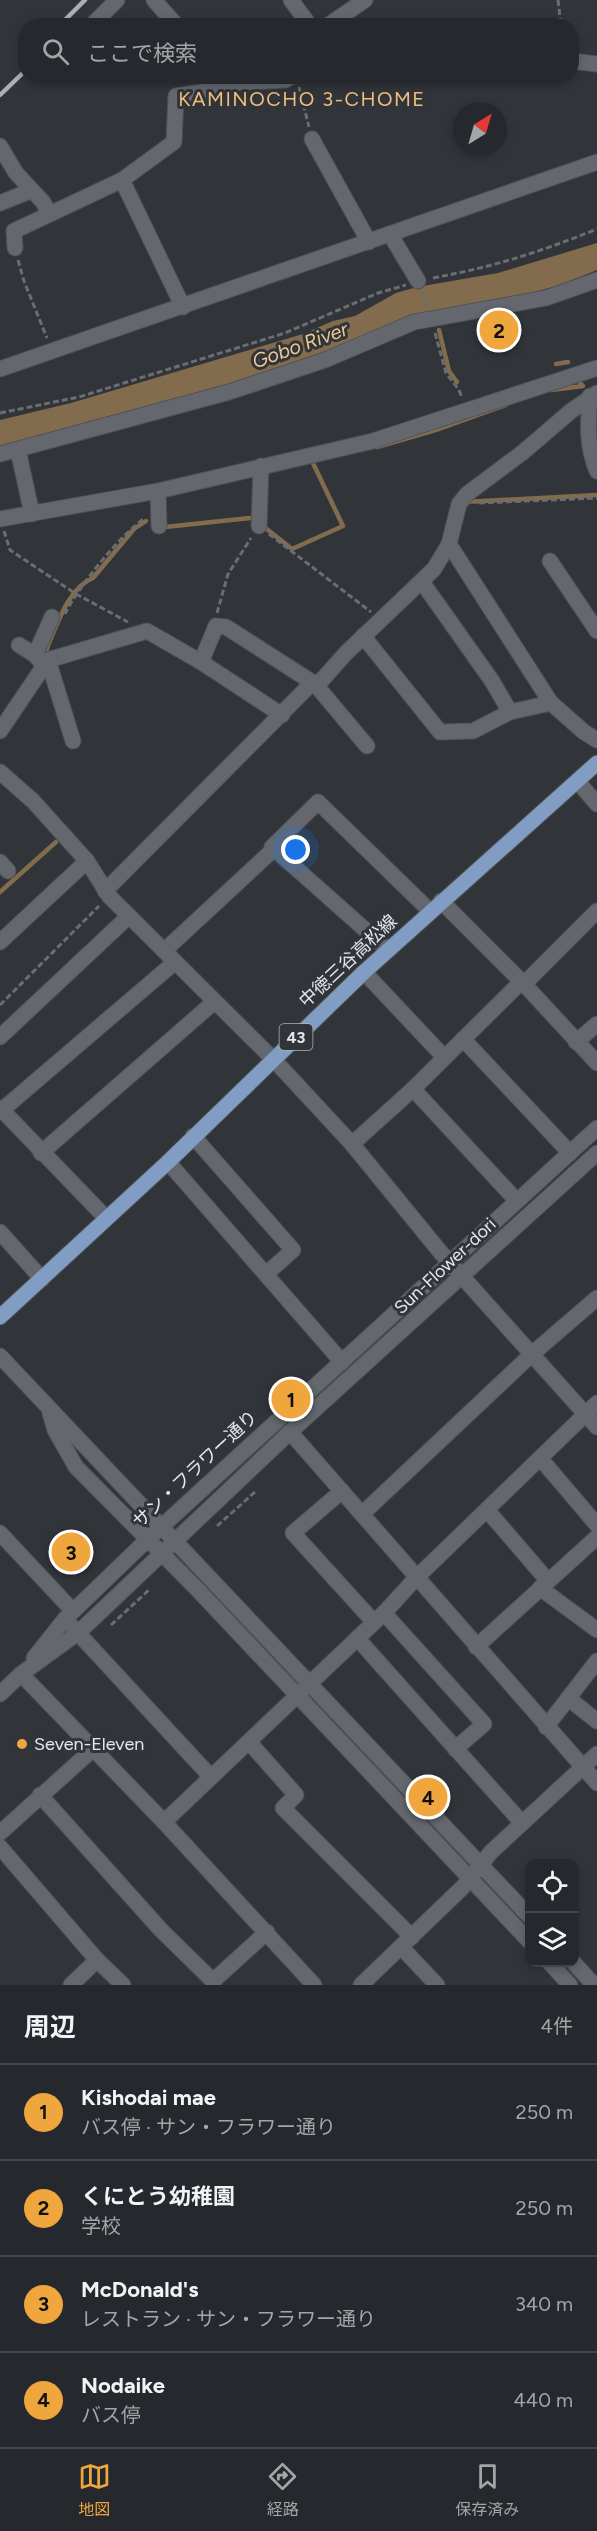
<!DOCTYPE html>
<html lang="ja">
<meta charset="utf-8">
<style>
body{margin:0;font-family:Figtree,"Noto Sans JP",sans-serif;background:#313438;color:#f1f3f6}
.controls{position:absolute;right:18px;bottom:18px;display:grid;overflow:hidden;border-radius:12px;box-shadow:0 3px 9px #0003}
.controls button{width:54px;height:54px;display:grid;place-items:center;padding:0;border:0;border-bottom:2px solid #424448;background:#25282c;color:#f1f3f6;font:30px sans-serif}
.compass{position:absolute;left:453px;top:102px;width:54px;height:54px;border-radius:50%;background:#25282c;box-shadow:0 3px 9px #0003;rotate:37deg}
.you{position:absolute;left:296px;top:850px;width:21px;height:21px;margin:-15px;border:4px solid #fff;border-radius:50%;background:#1a73e8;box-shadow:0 0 0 9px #1a73e833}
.badge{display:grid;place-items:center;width:39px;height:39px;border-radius:50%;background:#efa73d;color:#111;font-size:20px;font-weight:700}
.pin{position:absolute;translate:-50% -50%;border:3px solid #fff;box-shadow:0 2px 6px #0006}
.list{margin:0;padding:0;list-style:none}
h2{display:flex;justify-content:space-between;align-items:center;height:78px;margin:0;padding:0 24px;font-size:26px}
h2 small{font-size:20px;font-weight:400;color:#a3a6a9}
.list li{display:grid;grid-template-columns:39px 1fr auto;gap:18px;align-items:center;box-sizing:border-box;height:96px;padding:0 24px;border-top:2px solid #424448}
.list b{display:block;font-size:22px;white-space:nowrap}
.list p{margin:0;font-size:20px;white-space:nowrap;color:#a3a6a9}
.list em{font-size:20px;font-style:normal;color:#a3a6a9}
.icon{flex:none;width:33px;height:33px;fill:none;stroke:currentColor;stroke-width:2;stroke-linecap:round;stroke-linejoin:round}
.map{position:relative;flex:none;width:597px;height:1985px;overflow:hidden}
.search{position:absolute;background:#25282c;box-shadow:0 3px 9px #0003;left:18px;right:18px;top:18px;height:66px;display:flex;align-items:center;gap:15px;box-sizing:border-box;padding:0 21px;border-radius:24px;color:#a3a6a9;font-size:22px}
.sheet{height:462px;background:#25282c}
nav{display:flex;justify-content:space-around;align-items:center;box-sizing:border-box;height:84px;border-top:2px solid #424448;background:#25282c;font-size:16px;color:#a3a6a9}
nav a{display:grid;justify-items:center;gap:3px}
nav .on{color:#efa73d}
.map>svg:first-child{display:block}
.water{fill:#836c4d}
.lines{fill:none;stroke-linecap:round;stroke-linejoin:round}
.stream{stroke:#836c4d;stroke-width:4.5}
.minor-casing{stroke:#4e5256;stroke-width:17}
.tertiary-casing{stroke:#4e5256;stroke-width:17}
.primary-casing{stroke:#4e5256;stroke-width:17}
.path{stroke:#6a6d72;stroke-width:3;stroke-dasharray:6 3;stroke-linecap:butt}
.minor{stroke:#64686e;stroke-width:15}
.tertiary{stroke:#64686e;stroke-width:15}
.primary{stroke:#819dc3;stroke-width:15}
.rail{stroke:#acafb3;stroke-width:4.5}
.poi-dot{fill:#efa73d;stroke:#31353a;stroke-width:2}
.labels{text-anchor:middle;stroke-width:6;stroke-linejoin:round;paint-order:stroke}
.shield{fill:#31353a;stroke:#afb2b6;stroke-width:1.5}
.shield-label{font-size:16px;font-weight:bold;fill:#e5e7eb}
.street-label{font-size:18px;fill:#e5e7eb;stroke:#31353a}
.poi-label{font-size:18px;fill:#e5e7eb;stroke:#31353a;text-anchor:start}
.neighbourhood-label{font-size:20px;letter-spacing:1.5px;fill:#f0be7d;stroke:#31353a}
.water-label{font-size:20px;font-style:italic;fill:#f0c691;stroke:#31353a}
</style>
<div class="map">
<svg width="597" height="1985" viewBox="0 0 597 1985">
<rect width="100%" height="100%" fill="#31353a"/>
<polygon class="water" points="597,243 597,270 560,285 505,300 292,369 0,449 0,420 71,403 303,334 333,321 355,316 396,293 417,287 498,273"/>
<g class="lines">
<g class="stream">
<polyline points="439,330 449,371 457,382"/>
<polyline points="556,364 568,362"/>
<polyline points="551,390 583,386 580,383"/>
<polyline points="377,447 439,429 506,405"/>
<polyline points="465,502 597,495"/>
<polyline points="263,526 292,549 343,526 312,461 316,460"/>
<polyline points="165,527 250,518"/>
<path d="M45,657l2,-9c10,-23 21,-60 46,-70l41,-49 12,-8"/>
<polyline points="0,892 56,842"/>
</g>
<g class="minor-casing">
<g id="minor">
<polyline points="154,0 177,26"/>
<polyline points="291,0 310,26"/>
<polyline points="94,23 117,0"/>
<polyline points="327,26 365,0"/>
<polyline points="572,61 597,64"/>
<polyline points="312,139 369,242"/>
<polyline points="0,146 16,173 43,202 50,214"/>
<polyline points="0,203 30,191"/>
<polyline points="390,234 418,281"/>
<polyline points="15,248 14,231 122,180"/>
<polyline points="183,307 122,180 174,142 176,96 222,89 229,83 285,80 292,76"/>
<path d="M590,396c-2,27 -4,49 7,75"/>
<polyline points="18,450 32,514"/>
<polyline points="0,454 229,392 325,360 414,322 546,298 597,280"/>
<polyline points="158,491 159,526"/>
<polyline points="0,519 158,491 373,441 597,368"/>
<polyline points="259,526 261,466"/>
<polyline points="449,544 551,703 584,732 597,740"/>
<polyline points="550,561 597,631"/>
<polyline points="422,582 492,681 510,712"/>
<polyline points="363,636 440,732 473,731 510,712 551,703"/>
<polyline points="19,645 35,655 41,662"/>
<polyline points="35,655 52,617"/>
<polyline points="48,660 73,741"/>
<polyline points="201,662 216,626 226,627 315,684 367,746"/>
<polyline points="0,731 48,660 147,631 201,662 282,715"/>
<polyline points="0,772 33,801 87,861 109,896 276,1062 352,1144 442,1254 597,1427"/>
<polyline points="578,782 597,804"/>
<polyline points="0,862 8,871"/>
<polyline points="105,891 308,687 322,680 346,653 434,569 449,544 459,504 467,494 522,453 571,411 597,393"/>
<polyline points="441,901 524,984 597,1063"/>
<polyline points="0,942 87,861"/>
<polyline points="165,950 274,849"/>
<polyline points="388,950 272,847 318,802 430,911"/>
<polyline points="364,972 444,1057"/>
<polyline points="524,984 597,911"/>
<polyline points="0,1037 129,916"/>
<polyline points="463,1039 570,1153"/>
<polyline points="576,1042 597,1024"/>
<polyline points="413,1089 517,1201"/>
<polyline points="0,1108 106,1218"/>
<polyline points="2,1110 175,962"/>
<polyline points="193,1136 293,1250 266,1274"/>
<polyline points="352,1144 413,1089 521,982"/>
<polyline points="41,1153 214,1002"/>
<polyline points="168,1162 342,1362"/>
<polyline points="0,1232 42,1279"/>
<polyline points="290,1432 597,1783"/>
<polyline points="540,1458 597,1525"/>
<polyline points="342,1491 293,1533 373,1621"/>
<polyline points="487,1510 548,1581"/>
<polyline points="362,1514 532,1354 597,1298"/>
<polyline points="0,1533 73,1611"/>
<polyline points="540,1588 597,1630"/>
<polyline points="384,1613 484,1724 455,1749"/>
<polyline points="65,1619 211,1777"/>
<polyline points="357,1638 522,1823"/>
<polyline points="476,1647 597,1537"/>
<polyline points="21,1674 164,1822 314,1985"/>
<polyline points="568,1698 597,1721"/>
<polyline points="546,1727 597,1661"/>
<polyline points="249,1742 296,1795 283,1808 412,1937"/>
<polyline points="40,1795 161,1930 213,1981 267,1932"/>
<polyline points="164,1822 384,1613 417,1577 597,1403"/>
<polyline points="0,1833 93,1749"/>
<polyline points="0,1847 97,1960 123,1985"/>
<polyline points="402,1948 437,1985"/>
<polyline points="71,1985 97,1960"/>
<polyline points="361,1985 463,1887 491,1852 597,1754"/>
</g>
</g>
<g class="tertiary-casing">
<g id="tertiary">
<polyline points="0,369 597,162"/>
<polyline points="0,1356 530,1917"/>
<polyline points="50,1413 55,1430 76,1467 198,1590 530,1942"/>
<polyline points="34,1658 65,1619 148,1539 597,1128"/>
<polyline points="0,1694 21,1674 79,1632 290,1432 597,1153"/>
<polyline points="549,1962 570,1985"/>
<polyline points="573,1962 594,1985"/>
</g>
</g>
<g class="primary-casing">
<polyline id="primary" points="0,1317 168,1162 364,972 597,763"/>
</g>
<g class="path">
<polyline points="558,0 561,26"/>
<polyline points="299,87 309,127"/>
<polyline points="18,260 24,281 47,338"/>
<path d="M433,278c60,-11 107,-26 164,-49"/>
<polyline points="422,293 427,307"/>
<polyline points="435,333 446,373 459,390 462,398"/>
<polyline points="0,413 79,397 285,333 378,293 406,285"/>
<polyline points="479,503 597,498"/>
<polyline points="4,531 10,550 76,594 128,622"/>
<polyline points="269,534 371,612"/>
<polyline points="217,613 228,574 251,538"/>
<path d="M65,614c13,-27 55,-79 80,-96"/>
<polyline points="0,1005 99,906"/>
<polyline points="217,1526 255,1492"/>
<polyline points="111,1625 150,1589"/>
</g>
<use href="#minor" class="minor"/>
<use href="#tertiary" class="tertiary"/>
<use href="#primary" class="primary"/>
<g class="rail">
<polyline points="59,26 85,0"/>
<polyline points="0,95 26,70"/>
</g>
</g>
<circle class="poi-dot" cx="22" cy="1744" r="6"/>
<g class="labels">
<rect class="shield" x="279.5" y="1024" width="33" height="26" rx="4.5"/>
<g class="shield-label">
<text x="296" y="1043">43</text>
</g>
<g class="street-label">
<text transform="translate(348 961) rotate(-43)" y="6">中徳三谷高松線</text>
<text transform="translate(445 1266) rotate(-43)" y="6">Sun-Flower-dori</text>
<text transform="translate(195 1469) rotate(-43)" y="6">サン・フラワー通り</text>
</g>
<g class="poi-label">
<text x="34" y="1750">Seven-Eleven</text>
</g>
<g class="neighbourhood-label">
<text x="302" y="106">KAMINOCHO 3-CHOME</text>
</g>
<g class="water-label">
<text transform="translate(300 345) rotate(-20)" y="7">Gobo River</text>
</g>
</g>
</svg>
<div class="controls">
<button><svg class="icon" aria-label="locate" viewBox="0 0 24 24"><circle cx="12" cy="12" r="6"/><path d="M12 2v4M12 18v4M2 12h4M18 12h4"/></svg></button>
<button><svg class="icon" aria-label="layers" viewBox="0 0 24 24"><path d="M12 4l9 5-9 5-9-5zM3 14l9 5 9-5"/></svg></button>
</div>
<svg class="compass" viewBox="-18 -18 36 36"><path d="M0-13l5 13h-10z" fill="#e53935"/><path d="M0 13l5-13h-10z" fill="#a3a6a9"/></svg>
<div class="you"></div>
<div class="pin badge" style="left:291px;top:1399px">1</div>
<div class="pin badge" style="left:499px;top:330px">2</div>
<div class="pin badge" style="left:71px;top:1552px">3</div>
<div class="pin badge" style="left:428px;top:1797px">4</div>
<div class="search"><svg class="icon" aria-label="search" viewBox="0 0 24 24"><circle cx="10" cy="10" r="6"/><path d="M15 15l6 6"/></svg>ここで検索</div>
</div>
<section class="sheet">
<h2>周辺<small>4件</small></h2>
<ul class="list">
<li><span class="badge">1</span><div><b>Kishodai mae</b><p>バス停 · サン・フラワー通り</p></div><em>250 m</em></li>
<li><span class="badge">2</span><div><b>くにとう幼稚園</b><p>学校</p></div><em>250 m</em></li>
<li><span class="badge">3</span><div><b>McDonald's</b><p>レストラン · サン・フラワー通り</p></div><em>340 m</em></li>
<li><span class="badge">4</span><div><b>Nodaike</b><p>バス停</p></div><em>440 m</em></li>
</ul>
</section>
<nav>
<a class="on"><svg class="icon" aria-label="map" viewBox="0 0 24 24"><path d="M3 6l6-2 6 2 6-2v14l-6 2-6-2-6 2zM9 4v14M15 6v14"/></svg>地図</a>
<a><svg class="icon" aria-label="directions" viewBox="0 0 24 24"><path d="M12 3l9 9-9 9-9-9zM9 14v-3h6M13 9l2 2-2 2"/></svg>経路</a>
<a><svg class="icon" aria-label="saved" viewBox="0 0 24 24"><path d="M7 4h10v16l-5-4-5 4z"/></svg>保存済み</a>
</nav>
